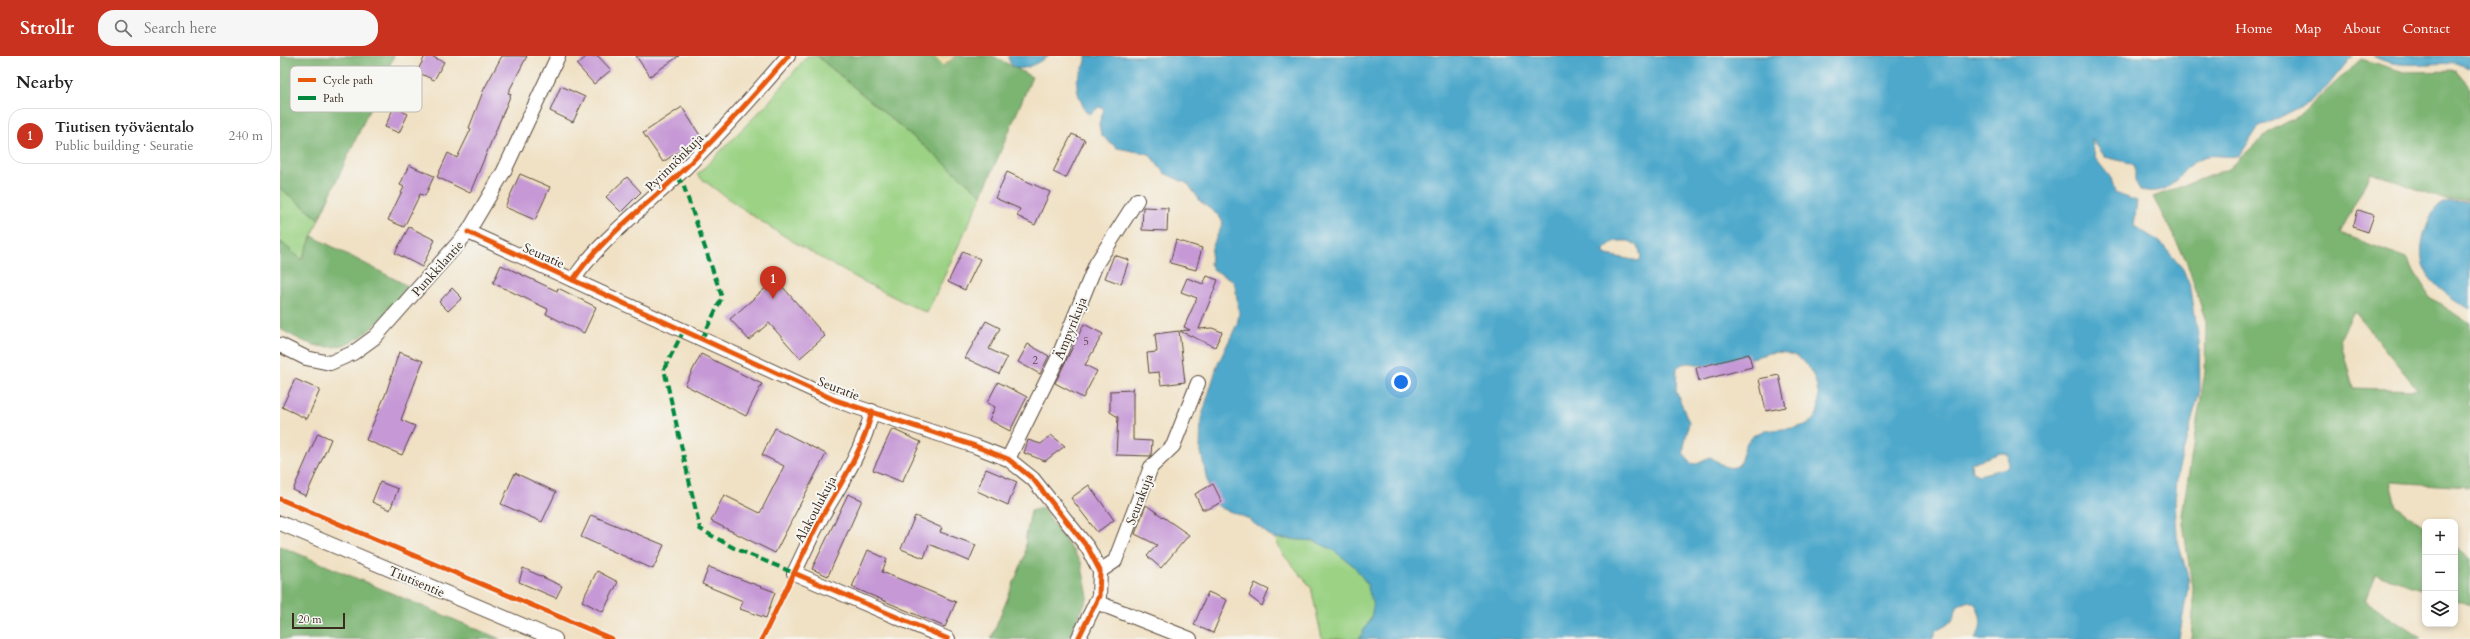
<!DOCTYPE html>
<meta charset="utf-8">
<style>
body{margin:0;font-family:Cardo,serif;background:#f6f6f6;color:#222}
.controls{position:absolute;right:12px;bottom:12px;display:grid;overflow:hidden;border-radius:8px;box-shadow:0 2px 6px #0003}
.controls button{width:36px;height:36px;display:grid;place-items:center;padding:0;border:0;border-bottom:1px solid #e0e0e0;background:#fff;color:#222;font:20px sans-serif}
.scale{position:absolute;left:12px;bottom:10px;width:53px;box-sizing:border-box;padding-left:4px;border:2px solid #3b2a1e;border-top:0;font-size:11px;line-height:14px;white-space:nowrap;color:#3b2a1e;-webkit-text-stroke:3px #f6f6f2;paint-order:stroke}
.you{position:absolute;left:1121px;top:326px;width:14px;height:14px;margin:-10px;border:3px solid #fff;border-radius:50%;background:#1a73e8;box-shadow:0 0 0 6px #1a73e833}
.badge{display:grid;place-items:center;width:26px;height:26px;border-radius:50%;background:#c8321e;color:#fff;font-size:13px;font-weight:700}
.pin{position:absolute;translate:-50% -33px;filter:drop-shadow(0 1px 2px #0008)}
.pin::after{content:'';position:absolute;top:21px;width:14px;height:12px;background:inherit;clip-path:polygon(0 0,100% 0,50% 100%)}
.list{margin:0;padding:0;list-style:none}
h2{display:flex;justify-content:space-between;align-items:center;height:52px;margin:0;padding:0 16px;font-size:17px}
h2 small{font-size:13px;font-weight:400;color:#767676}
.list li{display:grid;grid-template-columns:26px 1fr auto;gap:12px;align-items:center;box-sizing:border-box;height:56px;margin:0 8px 8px;padding:0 8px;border:1px solid #e0e0e0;border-radius:16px}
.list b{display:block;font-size:15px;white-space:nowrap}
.list p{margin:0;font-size:13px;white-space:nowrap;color:#767676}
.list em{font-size:13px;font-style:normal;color:#767676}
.icon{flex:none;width:22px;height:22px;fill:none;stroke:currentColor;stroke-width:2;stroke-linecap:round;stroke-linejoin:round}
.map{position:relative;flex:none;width:2190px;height:583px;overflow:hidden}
header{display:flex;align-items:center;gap:24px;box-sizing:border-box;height:56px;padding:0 20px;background:#c8321e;color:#fff}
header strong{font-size:19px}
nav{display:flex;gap:22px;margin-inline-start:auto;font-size:14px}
.search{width:280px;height:36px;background:#f6f6f6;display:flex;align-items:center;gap:10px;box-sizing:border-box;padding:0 14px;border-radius:16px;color:#767676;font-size:15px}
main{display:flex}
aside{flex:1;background:#fff}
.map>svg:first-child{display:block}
.green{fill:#9bd284;stroke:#6b7e51}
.forest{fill:#7cb472;stroke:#5c6f48;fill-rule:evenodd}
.sand{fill:#eeda9e;stroke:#94825e}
.water{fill:#4da8cb;stroke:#446974;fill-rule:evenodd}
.building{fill:#c699d6}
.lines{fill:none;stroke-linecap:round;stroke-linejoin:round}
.street-casing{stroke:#564537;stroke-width:16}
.street{stroke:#fff;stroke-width:14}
.quiet{stroke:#00873e;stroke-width:4;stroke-dasharray:8 4;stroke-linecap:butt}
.cycleway-casing{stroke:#f6f6f2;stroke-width:8}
.cycleway{stroke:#e8590c;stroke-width:5}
.labels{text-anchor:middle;stroke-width:4;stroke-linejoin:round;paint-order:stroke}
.number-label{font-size:11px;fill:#5e464c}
.street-label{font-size:13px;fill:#3b2a1e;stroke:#f6f6f2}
.key{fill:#f6f6f2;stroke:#beb9b2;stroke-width:1}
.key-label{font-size:11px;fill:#3b2a1e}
</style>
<header>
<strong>Strollr</strong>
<div class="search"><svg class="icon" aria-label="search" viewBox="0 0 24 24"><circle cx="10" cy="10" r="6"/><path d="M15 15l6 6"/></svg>Search here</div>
<nav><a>Home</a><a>Map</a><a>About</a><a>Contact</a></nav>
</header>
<main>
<aside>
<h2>Nearby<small></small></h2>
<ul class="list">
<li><span class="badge">1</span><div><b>Tiutisen työväentalo</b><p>Public building · Seuratie</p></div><em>240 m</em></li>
</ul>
</aside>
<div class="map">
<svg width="2190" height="583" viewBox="0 0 2190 583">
<rect width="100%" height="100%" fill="#f6f6f2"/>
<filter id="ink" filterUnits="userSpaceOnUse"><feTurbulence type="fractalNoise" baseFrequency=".025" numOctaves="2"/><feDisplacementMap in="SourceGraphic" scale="8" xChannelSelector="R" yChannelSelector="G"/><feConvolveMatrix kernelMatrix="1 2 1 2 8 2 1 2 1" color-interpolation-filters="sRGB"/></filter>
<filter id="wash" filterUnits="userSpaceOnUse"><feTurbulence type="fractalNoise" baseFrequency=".012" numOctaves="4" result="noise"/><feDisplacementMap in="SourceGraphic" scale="16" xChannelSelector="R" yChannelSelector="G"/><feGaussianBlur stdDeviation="0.9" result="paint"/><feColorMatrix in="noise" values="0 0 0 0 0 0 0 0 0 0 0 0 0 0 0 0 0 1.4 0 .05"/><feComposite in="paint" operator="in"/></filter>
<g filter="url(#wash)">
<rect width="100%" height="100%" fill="#f0e1c4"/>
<g class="green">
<path d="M527,0h10l165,139 -55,118c-79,-37 -162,-84 -230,-138l72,-73z"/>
<polygon points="0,132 39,163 22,204 0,185"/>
<polygon points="990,472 1058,475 1114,552 1105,583 1042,583 1031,531 1002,497"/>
</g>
<g class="forest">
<polygon points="0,0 114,0 39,163 0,132"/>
<polygon points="537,0 653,0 663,10 676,0 713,0 752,21 702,139"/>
<path d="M2081,3l43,13 52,-1 14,17v112l-27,-1 -72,-27 -31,61 66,25 24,39 40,27v163l-80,-5 6,24 29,21v63l-50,-16 -10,27 57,38h-231l3,-37 -12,-87 23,-143 1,-50 -20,-62 -33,-63 75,-28 42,-38 29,-15zM2074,255l64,79 -65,-2 -13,-49z"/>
<path d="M32,180l96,50c-23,27 -48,68 -89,60 -13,-2 -27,-11 -39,-17v-88l22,19z"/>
<polygon points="761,451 801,506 808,541 788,583 711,583 745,499 746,479 751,455"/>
<polygon points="0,490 220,583 0,583"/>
<polygon points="2175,492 2190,503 2190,549 2175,544"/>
</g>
<polygon class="sand" points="653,0 676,0 663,10"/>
<g class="water">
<path d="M728,0h41c-11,6 -37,25 -41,0z"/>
<path d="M806,0h1266l-25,31 -17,15 -52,26 -18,27c-12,4 -25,-2 -37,2 -27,10 -24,41 -63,33l-5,-9v-15l-5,-3 -25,-6 -13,-18 3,19 16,20 4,15 22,8 -3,25 26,16 23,27 8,20 8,52 1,49 -22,81 -3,29 2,37 12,44 -10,58h-204c8,-10 7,-25 0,-35l-6,-3 -11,4 -6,16 -16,9 -4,9h-573l12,-21 2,-12 -6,-22 -13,-18 -21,-16 -19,-9 -41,-3 -26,-20 -26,-10 -5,-4 -7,-14 -9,-43 1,-28 16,-53 20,-42 2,-10 -4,-29 -3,-5 -18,-10 -4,-6 2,-16 11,-26 -5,-7 -17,-13 -13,-18 -24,-11 -15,-19 -32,-6 -16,-13 -2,-11 5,-15 -5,-2 -9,7 -4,-2c-4,-8 -10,-20 -9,-29 0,-10 11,-17 9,-27zM1335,185h14l9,5 3,11 -2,4 -32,-6 -4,-3 3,-5zM1490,297c11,-2 23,0 32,7 9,8 14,20 16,32 8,48 -39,31 -62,42 -13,7 -12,20 -17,31 -13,7 -18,-3 -29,-8l-13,7 -7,-1 -7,-11 6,-30 -13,-31 1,-23c8,-9 19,-3 29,-2 24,0 41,-7 64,-13zM1721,397l7,1 1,9 -3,5 -27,7 -7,-3 -1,-9z"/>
<path d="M2093,0h97v12c-24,-12 -66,6 -97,-12z"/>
<path d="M2169,145l21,1v107c-39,-23 -61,-41 -41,-88 4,-10 9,-18 20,-20z"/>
</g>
<g id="blocks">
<g class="building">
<polygon points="145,0 151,0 164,6 154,24 137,16"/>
<polygon points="222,0 247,0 228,37 231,38 190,137 157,121 168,97 177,102 191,73 189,72 204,33"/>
<polygon points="307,0 318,0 331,14 314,28 297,9"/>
<polygon points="356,0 399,0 370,20"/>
<polygon points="281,30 305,41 293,66 270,55"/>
<polygon points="114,51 128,58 119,77 105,71"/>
<polygon points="402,51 421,81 383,106 363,77"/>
<polygon points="792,78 805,84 786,122 773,116"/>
<polygon points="129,109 154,120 145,140 140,138 124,171 108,164 124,131 120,129"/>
<polygon points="727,116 770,136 755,169 737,160 740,153 715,142"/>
<polygon points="240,118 270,131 255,164 225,151"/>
<polygon points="347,121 361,136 341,156 326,141"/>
<polygon points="863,151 888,152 887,175 862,174"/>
<polygon points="2078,154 2094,159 2088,176 2073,171"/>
<polygon points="129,171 155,184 142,211 115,197"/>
<polygon points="896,184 922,192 916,214 890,207"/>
<polygon points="683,195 700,203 685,234 668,226"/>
<polygon points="834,199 849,204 841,228 825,222"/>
<polygon points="221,209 277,235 278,232 316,251 304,277 266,258 268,253 213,227"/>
<polygon points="927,220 938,224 919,273 932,272 942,276 935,291 900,275 910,274 904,271 917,242 901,236 907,222 923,228"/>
<polygon points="496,223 545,280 520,302 489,267 469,284 450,263"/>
<polygon points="172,232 182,242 168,255 159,246"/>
<polygon points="706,265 720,272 709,293 727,302 719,318 685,302"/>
<polygon points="804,268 823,278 805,309 817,315 803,342 775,327"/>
<polygon points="899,275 905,326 881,329 879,316 869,317 867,297 877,296 875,278"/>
<polygon points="748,288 769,300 760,318 738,306"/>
<polygon points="119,296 143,305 121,364 135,370 122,399 86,384 106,337"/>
<polygon points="421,298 482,328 466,360 405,329"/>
<polygon points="1469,298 1472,311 1419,325 1416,312"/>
<polygon points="1499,319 1506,351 1486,355 1479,323"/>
<polygon points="15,323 40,334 27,363 2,351"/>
<polygon points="718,326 747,341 730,375 709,364 715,351 707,347"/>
<polygon points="853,331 853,384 872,385 871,400 836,399 838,361 830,356 830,335 852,334"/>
<polygon points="495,372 546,398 495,497 431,465 444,439 480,457 504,410 482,399"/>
<polygon points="612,373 641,386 622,426 593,414"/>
<polygon points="38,377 51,383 26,440 13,434"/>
<polygon points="771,379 785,390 765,405 744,397 748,384 761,388"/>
<polygon points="706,413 737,426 728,449 697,435"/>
<polygon points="235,417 276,436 262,466 221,448"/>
<polygon points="100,426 118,433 110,454 92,446"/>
<polygon points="933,428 942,446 928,453 922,453 915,438"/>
<polygon points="809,429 834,464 817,476 791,442"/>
<polygon points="568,438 582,444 548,520 532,513"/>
<polygon points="866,449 909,479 881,512 867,500 877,489 855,478"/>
<polygon points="311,459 384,489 373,513 301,481"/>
<polygon points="635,460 662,472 660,476 696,489 689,505 649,488 644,502 621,493"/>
<polygon points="588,494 607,503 602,516 676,546 665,571 572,531"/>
<polygon points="429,511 495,536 486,562 460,553 463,545 422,528"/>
<polygon points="243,512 282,530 276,542 239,526"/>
<polygon points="317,515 338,526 323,556 302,545"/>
<polygon points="975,527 989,534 982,550 969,540"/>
<polygon points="928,536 947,544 933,577 914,569"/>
</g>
</g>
</g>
<g filter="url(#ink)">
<use href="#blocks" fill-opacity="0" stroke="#564537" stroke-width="1"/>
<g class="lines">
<g class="street-casing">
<g id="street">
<polyline points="188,176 555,344 695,390 728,403 753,423 808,492 820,515 819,540 798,583"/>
<path d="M293,224c27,-40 68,-70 103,-103 40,-38 76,-79 112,-121"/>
<polyline points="0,289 26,302 50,307 73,297 95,281 188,176 224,115 278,0"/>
<path d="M592,355c-9,40 -31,72 -51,107 -10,18 -18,37 -27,55l154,66"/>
<polyline points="728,403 778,302 816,208 857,144"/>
<polyline points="0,467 275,583"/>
<polyline points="820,515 835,505 871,411 893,390 918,327"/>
<polyline points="816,546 910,583"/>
</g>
</g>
<use href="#street" class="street"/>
<g class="quiet">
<polyline points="397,120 404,131 442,241 422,283"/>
<polyline points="404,274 384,313 420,473 454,492 514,517"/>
</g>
<g class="cycleway-casing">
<g id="cycleway">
<polyline points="188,176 555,344 695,390 728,403 753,423 808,492 820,515 819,540 798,583"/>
<path d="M293,224c27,-40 68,-70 103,-103 40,-38 76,-79 112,-121"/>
<path d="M592,355c-9,40 -31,72 -51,107 -10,18 -18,37 -27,55l154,66"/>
<polyline points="0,443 332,583"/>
<polyline points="482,583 514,517"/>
</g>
</g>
<use href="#cycleway" class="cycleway"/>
</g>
</g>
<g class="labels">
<g class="number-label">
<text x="806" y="289">5</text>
<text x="755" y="308">2</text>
</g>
<g class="street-label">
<text transform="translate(394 106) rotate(-45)" y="5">Pyrinnönkuja</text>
<text transform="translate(264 199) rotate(24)" y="5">Seuratie</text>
<text transform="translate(157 212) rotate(-48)" y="5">Punkkilantie</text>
<text transform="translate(790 272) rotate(-68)" y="5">Ämpyrikuja</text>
<text transform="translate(559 332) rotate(21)" y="5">Seuratie</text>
<text transform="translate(859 443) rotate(-69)" y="5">Seurakuja</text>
<text transform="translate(535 453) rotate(-62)" y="5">Alakoulukuja</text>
<text transform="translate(137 525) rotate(23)" y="5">Tiutisentie</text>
</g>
</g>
<rect x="10" y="10" width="132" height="46" rx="6" class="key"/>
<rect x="18" y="22" width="18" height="4" fill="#e8590c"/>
<rect x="18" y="40" width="18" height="4" fill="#00873e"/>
<g class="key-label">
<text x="43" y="28">Cycle path</text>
<text x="43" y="46">Path</text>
</g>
</svg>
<div class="controls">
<button>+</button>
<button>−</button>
<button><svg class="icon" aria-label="layers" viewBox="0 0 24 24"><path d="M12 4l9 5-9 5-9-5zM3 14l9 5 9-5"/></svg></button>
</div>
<div class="scale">20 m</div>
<div class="you"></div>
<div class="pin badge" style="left:493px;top:243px">1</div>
</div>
</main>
